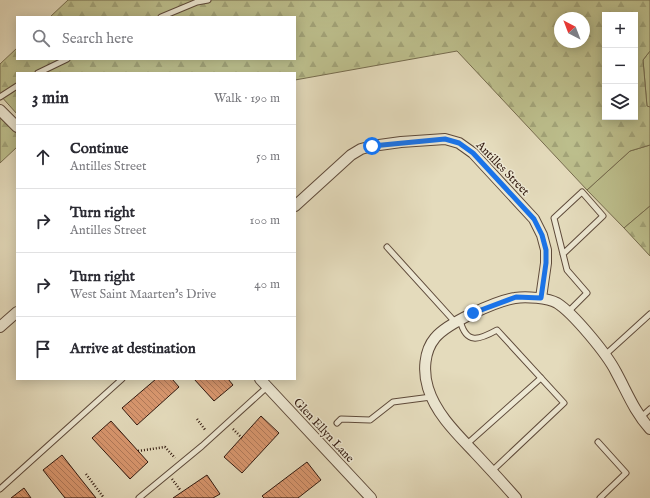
<!DOCTYPE html>
<meta charset="utf-8">
<style>
body{margin:0;font-family:"IM FELL English",serif;background:#f2f2f3;color:#2b2b33}
.controls{position:absolute;right:12px;top:12px;display:grid;overflow:hidden;border-radius:0px;box-shadow:0 2px 10px #0003}
.controls button{width:36px;height:36px;display:grid;place-items:center;padding:0;border:0;border-bottom:1px solid #e1e1e2;background:#fff;color:#2b2b33;font:20px sans-serif}
.compass{position:absolute;left:554px;top:12px;width:36px;height:36px;border-radius:50%;background:#fff;box-shadow:0 2px 10px #0003;rotate:318deg}
.stop{position:absolute;width:12px;height:12px;margin:-9px;border:3px solid #1a73e8;border-radius:50%;background:#fff}
.stop.end{background:#1a73e8;border-color:#fff;box-shadow:0 1px 4px #0008}
.list{margin:0;padding:0;list-style:none}
h2{display:flex;justify-content:space-between;align-items:center;height:52px;margin:0;padding:0 16px;font-size:17px}
h2 small{font-size:13px;font-weight:400;color:#7c7c81}
.list li{display:grid;grid-template-columns:26px 1fr auto;gap:12px;align-items:center;box-sizing:border-box;height:64px;padding:0 16px;border-top:1px solid #e1e1e2}
.list b{display:block;font-size:15px;white-space:nowrap}
.list p{margin:0;font-size:13px;white-space:nowrap;color:#7c7c81}
.list em{font-size:13px;font-style:normal;color:#7c7c81}
.icon{flex:none;width:22px;height:22px;fill:none;stroke:currentColor;stroke-width:2;stroke-linecap:round;stroke-linejoin:round}
.map{position:relative;flex:none;width:650px;height:498px;overflow:hidden}
.search{position:absolute;background:#fff;box-shadow:0 2px 10px #0003;left:16px;top:16px;width:280px;height:44px;display:flex;align-items:center;gap:10px;box-sizing:border-box;padding:0 14px;border-radius:0px;color:#7c7c81;font-size:15px}
.panel{position:absolute;background:#fff;box-shadow:0 2px 10px #0003;left:16px;top:72px;width:280px;height:308px;border-radius:0px}
.map>svg:first-child{display:block}
.green{fill:#bcbe8c;stroke:#766c4e}
.forest{fill:url(#forest-firs);stroke:#766c4e;fill-rule:evenodd}
.building{fill:url(#building-back-hatch);stroke:#31190f}
.lines{fill:none;stroke-linecap:round;stroke-linejoin:round}
.service-casing{stroke:#5e4a3a;stroke-width:7}
.minor-casing{stroke:#5e4a3a;stroke-width:12}
.path{stroke:#31190f;stroke-width:2.5;stroke-dasharray:1 2;stroke-linecap:butt}
.service{stroke:#ede8d3;stroke-width:5}
.minor{stroke:#ede8d3;stroke-width:10}
.route{stroke:#1a73e8;stroke-width:5}
.labels{text-anchor:middle;stroke-width:3;stroke-linejoin:round;paint-order:stroke}
.street-label{font-size:12px;fill:#31190f;stroke:#ede8d3}
</style>
<div class="map">
<svg width="650" height="498" viewBox="0 0 650 498">
<defs>
<pattern id="forest-firs" width="22" height="20" patternUnits="userSpaceOnUse"><rect width="22" height="20" fill="#bcbe8c"/><path d="M5 1l3.5 6h-7zM16 11l3.5 6h-7z" fill="#a2a378"/></pattern>
<pattern id="building-back-hatch" width="6" height="6" patternUnits="userSpaceOnUse"><rect width="6" height="6" fill="#d9976f"/><path d="M-1 5l2 2M0 0l6 6M5-1l2 2" fill="none" stroke="#b17a5a"/></pattern>
</defs>
<rect width="100%" height="100%" fill="#e4dbbc"/>
<filter id="stains"><feTurbulence type="fractalNoise" baseFrequency=".005" numOctaves="4"/><feColorMatrix values="0 0 0 0 .2 0 0 0 0 .09 0 0 0 0 .02 0 0 0 .5 -.17"/></filter>
<radialGradient id="worn" r=".72"><stop offset=".6" stop-color="#630" stop-opacity="0"/><stop offset="1" stop-color="#630" stop-opacity=".3"/></radialGradient>
<g class="green">
<polygon points="650,51 650,107 647,107 643,60"/>
<polygon points="650,145 650,206 624,228 587,190 630,151"/>
</g>
<g class="forest">
<path d="M68,0h582v51l-7,9 4,46 3,1v38l-20,6 -43,39 -130,-139 -162,29v-7h-278v41l-17,-19v-31l17,-16v11h278v-42h-245zM605,15h30v102h-30zM560,18h24v24h-24z"/>
<polygon points="0,117 17,134 17,147 0,163"/>
<polygon points="650,206 650,256 624,228"/>
</g>
<g class="building">
<polygon points="156,379 172,379 179,387 137,425 122,408"/>
<polygon points="194,379 228,379 233,385 214,401"/>
<polygon points="261,416 279,433 242,473 224,457"/>
<polygon points="111,421 148,462 130,479 92,438"/>
<polygon points="62,455 80,478 96,498 65,498 43,470"/>
<polygon points="307,462 321,480 298,498 264,498 262,496"/>
<polygon points="207,475 220,494 213,498 173,498"/>
<polygon points="24,488 31,498 11,498"/>
</g>
<g class="lines">
<g class="service-casing">
<g id="service">
<polyline points="161,17 197,2 208,0"/>
<polyline points="38,73 67,59"/>
<polyline points="0,97 17,86"/>
<polyline points="387,247 455,322"/>
<polyline points="563,254 603,216 582,192 554,218 567,270 587,293 568,312"/>
<path d="M460,320c6,25 19,20 37,10l67,73 -72,68"/>
<polyline points="605,355 650,314"/>
<polyline points="640,418 650,409"/>
<polyline points="337,423 341,419 370,420 393,402 431,397"/>
<polyline points="598,442 626,473 600,498"/>
<polyline points="467,444 541,378"/>
<polyline points="0,489 122,379"/>
<polyline points="139,498 202,446 267,387"/>
</g>
</g>
<g class="minor-casing">
<g id="minor">
<polyline points="0,110 17,127"/>
<polyline points="295,206 351,155 361,149 372,146 401,142 445,139 459,143 473,153 534,219 542,235 546,250 546,263 541,298"/>
<polyline points="0,327 17,312"/>
<polyline points="260,379 371,498"/>
<path d="M516,498c-13,-15 -27,-30 -41,-45 -18,-19 -39,-39 -47,-65 -5,-16 -4,-37 7,-50 12,-15 61,-37 80,-40 11,-2 33,0 42,5 16,10 50,51 59,69 11,20 18,39 34,57"/>
</g>
</g>
<g class="path">
<polyline points="197,419 206,431"/>
<polyline points="233,429 242,438"/>
<polyline points="138,451 165,447 175,458"/>
<polyline points="86,474 104,498"/>
<polyline points="172,479 181,491"/>
</g>
<use href="#service" class="service"/>
<use href="#minor" class="minor"/>
</g>
<g class="lines">
<polyline class="route" points="372,146 445,139 459,143 473,153 534,219 542,235 546,250 546,263 541,298 516,297 473,313"/>
</g>
<g class="labels">
<g class="street-label">
<text transform="translate(503 168) rotate(46)" y="4">Antilles Street</text>
<text transform="translate(324 430) rotate(47)" y="4">Glen Ellyn Lane</text>
</g>
</g>
<rect width="100%" height="100%" filter="url(#stains)"/>
<rect width="100%" height="100%" fill="url(#worn)"/>
</svg>
<div class="controls">
<button>+</button>
<button>−</button>
<button><svg class="icon" aria-label="layers" viewBox="0 0 24 24"><path d="M12 4l9 5-9 5-9-5zM3 14l9 5 9-5"/></svg></button>
</div>
<svg class="compass" viewBox="-18 -18 36 36"><path d="M0-13l5 13h-10z" fill="#e53935"/><path d="M0 13l5-13h-10z" fill="#7c7c81"/></svg>
<div class="stop" style="left:372px;top:146px"></div>
<div class="stop end" style="left:473px;top:313px"></div>
<div class="search"><svg class="icon" aria-label="search" viewBox="0 0 24 24"><circle cx="10" cy="10" r="6"/><path d="M15 15l6 6"/></svg>Search here</div>
<section class="panel">
<h2>3 min<small>Walk · 190 m</small></h2>
<ul class="list">
<li><svg class="icon" aria-label="ahead" viewBox="0 0 24 24"><path d="M12 20V5M6 11l6-6 6 6"/></svg><div><b>Continue</b><p>Antilles Street</p></div><em>50 m</em></li>
<li><svg class="icon" aria-label="right" viewBox="0 0 24 24"><path d="M7 20v-9h11M14 6l5 5-5 5"/></svg><div><b>Turn right</b><p>Antilles Street</p></div><em>100 m</em></li>
<li><svg class="icon" aria-label="right" viewBox="0 0 24 24"><path d="M7 20v-9h11M14 6l5 5-5 5"/></svg><div><b>Turn right</b><p>West Saint Maarten's Drive</p></div><em>40 m</em></li>
<li><svg class="icon" aria-label="arrive" viewBox="0 0 24 24"><path d="M6 21V4h12l-3 4 3 4H6"/></svg><div><b>Arrive at destination</b></div></li>
</ul>
</section>
</div>
